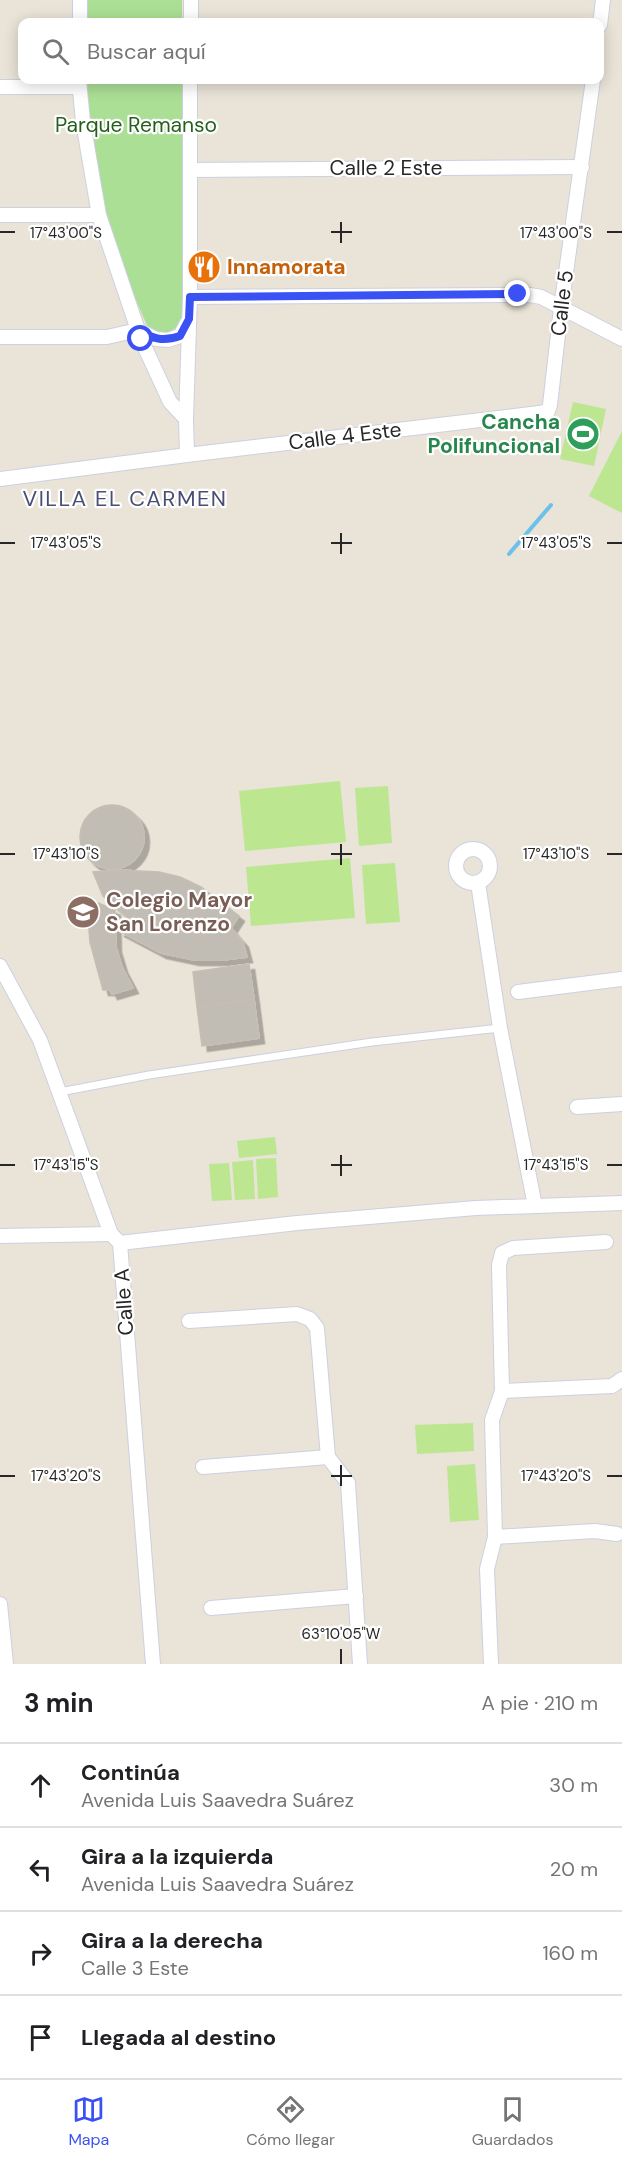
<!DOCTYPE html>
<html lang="es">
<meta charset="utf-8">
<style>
body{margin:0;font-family:"DM Sans",sans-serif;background:#f6f6f6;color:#202124}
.stop{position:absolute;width:18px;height:18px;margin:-14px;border:4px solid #3a51f4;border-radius:50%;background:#fff}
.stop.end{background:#3a51f4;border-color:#fff;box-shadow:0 2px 6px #0008}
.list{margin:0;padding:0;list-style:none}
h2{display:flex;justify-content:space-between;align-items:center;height:78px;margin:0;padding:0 24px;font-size:26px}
h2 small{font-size:20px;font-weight:400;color:#757577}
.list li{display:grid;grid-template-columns:39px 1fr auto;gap:18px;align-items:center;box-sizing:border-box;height:84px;padding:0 24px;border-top:2px solid #e0e0e0}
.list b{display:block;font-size:22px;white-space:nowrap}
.list p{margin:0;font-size:20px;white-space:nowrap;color:#757577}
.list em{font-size:20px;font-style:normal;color:#757577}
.icon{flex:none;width:33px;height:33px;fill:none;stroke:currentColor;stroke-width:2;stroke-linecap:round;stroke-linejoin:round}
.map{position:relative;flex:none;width:622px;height:1664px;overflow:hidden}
.search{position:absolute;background:#fff;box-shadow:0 3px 15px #0003;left:18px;right:18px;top:18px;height:66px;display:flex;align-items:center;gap:15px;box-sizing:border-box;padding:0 21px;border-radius:12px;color:#757577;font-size:22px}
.sheet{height:414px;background:#fff}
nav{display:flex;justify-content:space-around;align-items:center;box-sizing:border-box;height:84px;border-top:2px solid #e0e0e0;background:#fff;font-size:16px;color:#757577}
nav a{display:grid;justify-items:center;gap:3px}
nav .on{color:#3a51f4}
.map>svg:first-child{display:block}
.green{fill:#aadf95}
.pitch{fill:#bde691}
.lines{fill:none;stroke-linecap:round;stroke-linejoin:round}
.stream{stroke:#6cc1ea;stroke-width:4}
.building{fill:#c1bdb5;stroke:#c4bfb2;stroke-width:1.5;filter:url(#shadow)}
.service-casing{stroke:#cdd0e0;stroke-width:9}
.minor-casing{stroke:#cdd0e0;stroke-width:16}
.service{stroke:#fff;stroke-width:7}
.minor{stroke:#fff;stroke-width:14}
.route{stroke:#3a51f4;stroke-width:8}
.ticks{fill:none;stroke:#272727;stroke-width:2}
.labels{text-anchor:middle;stroke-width:4.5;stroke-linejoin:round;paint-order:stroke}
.park-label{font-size:21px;fill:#255f1b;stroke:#fff}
.street-label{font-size:21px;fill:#272727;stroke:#fff}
.food-label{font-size:21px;font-weight:bold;fill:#c56008;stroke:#fff;text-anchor:start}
.leisure-label{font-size:21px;font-weight:bold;fill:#27864d;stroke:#fff;text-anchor:end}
.education-label{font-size:21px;font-weight:bold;fill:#785e54;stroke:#fff;text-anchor:start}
.neighbourhood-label{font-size:22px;letter-spacing:1.5px;fill:#494e75;stroke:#fff}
.ticks-label{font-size:15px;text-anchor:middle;fill:#272727;stroke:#fff;stroke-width:4.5;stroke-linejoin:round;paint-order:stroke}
</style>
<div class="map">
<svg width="622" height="1664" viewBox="0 0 622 1664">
<defs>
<filter id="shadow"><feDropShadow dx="5.5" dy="5.5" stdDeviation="0" flood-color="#0004"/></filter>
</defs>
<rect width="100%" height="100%" fill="#e9e3d8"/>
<g class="green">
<polygon points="85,0 182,0 182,22 84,22"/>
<path d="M85,80h97v239c-9,16 -21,19 -35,6 -19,-41 -36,-86 -46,-131 -9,-37 -12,-76 -16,-114z"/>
</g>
<g class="pitch">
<polygon points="573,402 606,409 594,466 560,459"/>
<polygon points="622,431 622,513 589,496"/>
<polygon points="340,781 346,842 245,851 239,791"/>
<polygon points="388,786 392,843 359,846 355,788"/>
<polygon points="350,858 355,918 251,926 246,867"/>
<polygon points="395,863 400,922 366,924 362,865"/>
<polygon points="275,1137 277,1154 239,1158 237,1141"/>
<polygon points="276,1158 278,1197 258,1199 256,1159"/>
<polygon points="253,1160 255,1199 235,1200 232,1162"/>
<polygon points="229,1163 232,1200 212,1201 209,1164"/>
<polygon points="473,1423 474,1451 417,1454 415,1425"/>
<polygon points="475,1464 479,1520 450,1522 447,1466"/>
</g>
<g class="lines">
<polyline class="stream" points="509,554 551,505"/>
</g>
<g class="building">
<circle cx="112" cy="837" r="32"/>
<polygon points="117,870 159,872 180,877 201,887 239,916 231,928 243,942 247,957 223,960 194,960 161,953 119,931 128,918 103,896 93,872"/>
<polygon points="91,900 115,910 116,947 122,967 133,988 112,994 110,990 103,990 90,942 88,917"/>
<polygon points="249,964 254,999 197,1007 193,972"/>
<polygon points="254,999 259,1038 202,1046 197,1007"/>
</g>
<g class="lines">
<g class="service-casing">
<polyline id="service" points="60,1092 149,1075 372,1042 500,1028"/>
</g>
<g class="minor-casing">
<g id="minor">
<polyline points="80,0 80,22"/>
<polyline points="191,22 191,0"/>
<polyline points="600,25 603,0"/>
<polyline points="79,80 83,122 99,215 141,339 170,402 186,419"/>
<polyline points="0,87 79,87"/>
<polyline points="190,170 582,167"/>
<polyline points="0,215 99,215"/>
<polyline points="190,297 530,295 541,297 622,339"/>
<polyline points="0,337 107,337 138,330 156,339 168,340 180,336 187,323"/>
<polyline points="187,455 186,419 190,297 190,80"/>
<polyline points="0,479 187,455 539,413 548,411 550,405 561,308 593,80"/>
<circle cx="473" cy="866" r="17"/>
<polyline points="478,883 500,1028 535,1206"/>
<polyline points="0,966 40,1040 111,1234 120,1243 153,1664"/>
<polyline points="518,992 622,979"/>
<polyline points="577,1107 622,1104"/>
<polyline points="0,1236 111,1234"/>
<polyline points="120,1243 297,1223 476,1208 622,1203"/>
<polyline points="189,1321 297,1314 310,1319 317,1328 328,1457 348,1483 360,1664"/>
<polyline points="502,1391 612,1386 622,1379"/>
<polyline points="203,1467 328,1457"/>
<polyline points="495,1537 595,1531 617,1534"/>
<polyline points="0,1604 6,1664"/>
<polyline points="211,1608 356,1596"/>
<polyline points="491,1664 487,1569 495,1537 492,1420 502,1391 499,1265 502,1253 513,1248 606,1242"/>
</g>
</g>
<use href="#service" class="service"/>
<use href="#minor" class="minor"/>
</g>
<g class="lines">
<path class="route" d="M141,339l-3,-9c15,9 25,12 42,6l9,-17 1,-22 328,-3"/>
</g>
<path class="ticks" d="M341,222v21M0,232h15M331,232h21M607,232h15M341,533v21M0,543h15M331,543h21M607,543h15M341,844v21M0,854h15M331,854h21M607,854h15M341,1155v21M0,1165h15M331,1165h21M607,1165h15M341,1465v21M0,1476h15M331,1476h21M607,1476h15M341,1649v15"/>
<defs>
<g id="restaurant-disc" transform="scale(1.725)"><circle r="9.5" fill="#e8710a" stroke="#fff"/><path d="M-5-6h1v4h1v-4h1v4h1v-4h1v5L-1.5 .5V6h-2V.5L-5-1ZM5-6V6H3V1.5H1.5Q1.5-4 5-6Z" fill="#fff"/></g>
<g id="stadium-disc" transform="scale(1.725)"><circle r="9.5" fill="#2e9e5b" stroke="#fff"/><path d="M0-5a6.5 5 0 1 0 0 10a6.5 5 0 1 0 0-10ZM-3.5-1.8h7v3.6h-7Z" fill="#fff"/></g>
<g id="school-disc" transform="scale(1.725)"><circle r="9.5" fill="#8d6e63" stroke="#fff"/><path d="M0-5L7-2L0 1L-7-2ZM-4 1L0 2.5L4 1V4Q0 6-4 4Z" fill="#fff"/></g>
</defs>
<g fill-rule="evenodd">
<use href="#restaurant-disc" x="204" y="267"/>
<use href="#stadium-disc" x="583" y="434"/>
<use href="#school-disc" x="83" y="912"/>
</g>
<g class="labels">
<g class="park-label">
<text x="136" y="132">Parque Remanso</text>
</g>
<g class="street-label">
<text x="386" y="175">Calle 2 Este</text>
<text transform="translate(562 303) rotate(-83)" y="7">Calle 5</text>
<text transform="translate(345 436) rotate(-7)" y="7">Calle 4 Este</text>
<text transform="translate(124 1302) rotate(-94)" y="7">Calle A</text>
</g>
<g class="food-label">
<text x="227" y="274">Innamorata</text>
</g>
<g class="leisure-label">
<text x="560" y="429">Cancha<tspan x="560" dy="24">Polifuncional</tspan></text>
</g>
<g class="education-label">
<text x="106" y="907">Colegio Mayor<tspan x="106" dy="24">San Lorenzo</tspan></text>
</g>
<g class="neighbourhood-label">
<text x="125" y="506">VILLA EL CARMEN</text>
</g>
</g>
<g class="ticks-label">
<text x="66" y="238">17°43'00"S</text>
<text x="556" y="238">17°43'00"S</text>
<text x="66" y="548">17°43'05"S</text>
<text x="556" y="548">17°43'05"S</text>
<text x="66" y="859">17°43'10"S</text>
<text x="556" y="859">17°43'10"S</text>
<text x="66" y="1170">17°43'15"S</text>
<text x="556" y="1170">17°43'15"S</text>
<text x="66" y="1481">17°43'20"S</text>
<text x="556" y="1481">17°43'20"S</text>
<text x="341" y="1639">63°10'05"W</text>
</g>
</svg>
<div class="stop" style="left:141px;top:339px"></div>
<div class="stop end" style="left:518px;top:294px"></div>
<div class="search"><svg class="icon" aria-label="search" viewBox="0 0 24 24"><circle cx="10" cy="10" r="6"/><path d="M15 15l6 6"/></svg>Buscar aquí</div>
</div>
<section class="sheet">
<h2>3 min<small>A pie · 210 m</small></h2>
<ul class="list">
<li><svg class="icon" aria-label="ahead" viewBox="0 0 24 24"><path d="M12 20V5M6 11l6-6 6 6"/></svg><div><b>Continúa</b><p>Avenida Luis Saavedra Suárez</p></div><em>30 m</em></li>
<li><svg class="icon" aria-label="left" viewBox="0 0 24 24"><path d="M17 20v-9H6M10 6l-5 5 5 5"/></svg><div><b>Gira a la izquierda</b><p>Avenida Luis Saavedra Suárez</p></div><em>20 m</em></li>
<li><svg class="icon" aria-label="right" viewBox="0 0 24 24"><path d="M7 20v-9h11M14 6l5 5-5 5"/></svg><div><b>Gira a la derecha</b><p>Calle 3 Este</p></div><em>160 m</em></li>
<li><svg class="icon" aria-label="arrive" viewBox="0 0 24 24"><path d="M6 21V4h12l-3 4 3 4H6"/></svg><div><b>Llegada al destino</b></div></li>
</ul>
</section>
<nav>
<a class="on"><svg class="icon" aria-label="map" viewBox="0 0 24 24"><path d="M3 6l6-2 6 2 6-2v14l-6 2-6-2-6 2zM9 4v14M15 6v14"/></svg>Mapa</a>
<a><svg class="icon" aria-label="directions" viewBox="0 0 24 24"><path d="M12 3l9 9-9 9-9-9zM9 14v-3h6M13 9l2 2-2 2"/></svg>Cómo llegar</a>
<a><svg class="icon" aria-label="saved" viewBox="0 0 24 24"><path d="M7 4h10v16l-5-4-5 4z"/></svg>Guardados</a>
</nav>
